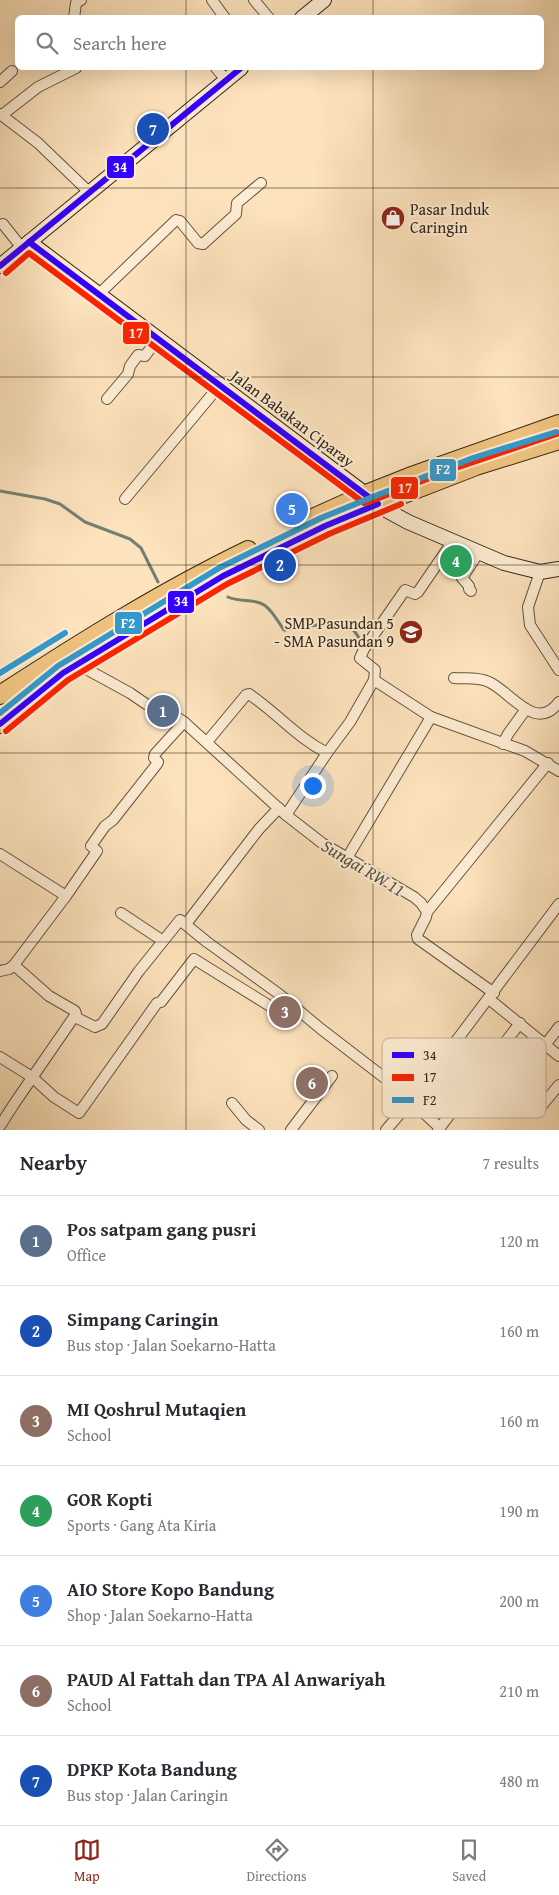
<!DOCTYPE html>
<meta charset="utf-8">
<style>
body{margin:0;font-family:"Gentium Book Plus",serif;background:#f7f7f7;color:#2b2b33}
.you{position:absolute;left:312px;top:785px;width:18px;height:18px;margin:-12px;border:4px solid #fff;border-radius:50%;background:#1a73e8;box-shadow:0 0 0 8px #1a73e833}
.badge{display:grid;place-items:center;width:32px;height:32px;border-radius:50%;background:#8f2418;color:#fff;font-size:16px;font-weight:700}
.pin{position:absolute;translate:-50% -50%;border:2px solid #fff;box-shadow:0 1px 5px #0006}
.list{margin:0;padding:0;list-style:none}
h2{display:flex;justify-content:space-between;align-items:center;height:65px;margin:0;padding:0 20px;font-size:21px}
h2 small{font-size:16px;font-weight:400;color:#7c7c81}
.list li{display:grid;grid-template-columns:32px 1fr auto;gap:15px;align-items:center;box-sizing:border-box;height:90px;padding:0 20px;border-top:1px solid #e1e1e2}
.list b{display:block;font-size:19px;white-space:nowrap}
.list p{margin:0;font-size:16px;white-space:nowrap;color:#7c7c81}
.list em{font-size:16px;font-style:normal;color:#7c7c81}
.icon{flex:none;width:28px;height:28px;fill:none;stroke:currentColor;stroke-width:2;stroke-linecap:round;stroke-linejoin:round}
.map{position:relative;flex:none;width:559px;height:1130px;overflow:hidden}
.search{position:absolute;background:#fff;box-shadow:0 5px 20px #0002;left:15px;right:15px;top:15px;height:55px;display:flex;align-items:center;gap:12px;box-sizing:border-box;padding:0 18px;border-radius:8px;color:#7c7c81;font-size:19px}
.sheet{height:695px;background:#fff}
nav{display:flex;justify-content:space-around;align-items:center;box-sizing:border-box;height:70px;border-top:1px solid #e1e1e2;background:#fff;font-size:14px;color:#7c7c81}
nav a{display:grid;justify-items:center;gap:2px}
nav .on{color:#8f2418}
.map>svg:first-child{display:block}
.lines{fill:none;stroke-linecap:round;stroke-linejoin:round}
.stream{stroke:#738073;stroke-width:3}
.street-casing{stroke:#65543e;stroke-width:12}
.secondary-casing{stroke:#322414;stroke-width:16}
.highway-casing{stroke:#322414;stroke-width:20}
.street{stroke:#feedd4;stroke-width:10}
.secondary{stroke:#feedd4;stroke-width:14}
.highway{stroke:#eec27e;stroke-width:18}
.bus-1-casing{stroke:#feedd4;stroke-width:10}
.bus-2-casing{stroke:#feedd4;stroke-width:10}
.bus-3-casing{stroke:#feedd4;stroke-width:10}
.bus-1{stroke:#30f;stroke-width:6}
.bus-2{stroke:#f20;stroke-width:6}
.bus-3{stroke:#3499cc;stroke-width:6}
.grid{fill:none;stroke:#322414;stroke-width:1;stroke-opacity:0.55}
.labels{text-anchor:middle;stroke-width:4;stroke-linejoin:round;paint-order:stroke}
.poi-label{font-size:16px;fill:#322414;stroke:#feedd4;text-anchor:start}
.street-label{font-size:16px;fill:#322414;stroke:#feedd4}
.water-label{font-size:18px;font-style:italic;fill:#535244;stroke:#feedd4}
.key{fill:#feedd4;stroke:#c1b19a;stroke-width:1}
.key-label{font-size:14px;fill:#322414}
.line-badge{stroke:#feedd4;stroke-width:2}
.badge-label{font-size:14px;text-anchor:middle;font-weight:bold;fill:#fff}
</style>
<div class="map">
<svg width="559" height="1130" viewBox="0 0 559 1130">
<rect width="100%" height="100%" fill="#fde3bd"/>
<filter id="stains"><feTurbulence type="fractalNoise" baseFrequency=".004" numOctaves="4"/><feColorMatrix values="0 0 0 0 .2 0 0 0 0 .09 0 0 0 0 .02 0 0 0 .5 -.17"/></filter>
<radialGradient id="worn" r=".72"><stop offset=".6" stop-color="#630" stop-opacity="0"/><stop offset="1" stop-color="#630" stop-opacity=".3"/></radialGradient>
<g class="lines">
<g class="stream">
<polyline points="0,491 45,499 60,504 85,522 130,539 141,548 158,582"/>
<path d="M228,597c10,5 22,2 32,6 10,3 18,19 24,27 19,-2 52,-12 69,0 5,4 7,11 10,17"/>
</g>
<g class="street-casing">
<g id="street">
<polyline points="212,0 225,18"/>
<polyline points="254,0 269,18"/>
<polyline points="74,18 76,3 81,0"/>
<polyline points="216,68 226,80"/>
<polyline points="0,82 12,71"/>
<polyline points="0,114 38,143 89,192"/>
<polyline points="2,115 38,87 76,68"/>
<polyline points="3,224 22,248"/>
<polyline points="99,294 176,220 180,221 198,243 203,244 236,214 237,203 261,183"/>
<polyline points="107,399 128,374 130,366 138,355 145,356 158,338"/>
<polyline points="125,499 220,385"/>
<polyline points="540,572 528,607 530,625 559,670"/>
<polyline points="471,591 469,589 469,586 462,578 479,552"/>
<polyline points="77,664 130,693 146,704 166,710 184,722 286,815 322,843 414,897 421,903 427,912 426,917 417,935 418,939 494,993"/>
<path d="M454,678c11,1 25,-1 35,4 21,9 47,52 70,20"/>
<polyline points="374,680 431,717 525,751 559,771"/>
<path d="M207,742l39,-47 3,-1c28,19 46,42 78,59"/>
<polyline points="503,744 508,734 526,709"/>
<polyline points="286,815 327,753 350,722 374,680 375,670 360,658 364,649 405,590 415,594 418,592 453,541"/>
<polyline points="0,854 66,896"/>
<polyline points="347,858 431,717"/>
<polyline points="427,912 548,763"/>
<polyline points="121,913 163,941"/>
<polyline points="186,924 259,829 279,808"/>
<polyline points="0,971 9,969 14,965 66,896 97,851 91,846 105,826 113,820 157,764 158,762 154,758 155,754 184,722"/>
<polyline points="489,999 559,1056"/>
<polyline points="75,1017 95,1027 102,1024 139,971 180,920 207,942 279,994 321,1029 412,1099"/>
<polyline points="545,1045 559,1027"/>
<polyline points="0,1057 32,1077 54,1097 79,1113 157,1003 161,1002 194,959 273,1008 278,1008 285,999"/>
<polyline points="411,1101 440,1128"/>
<polyline points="232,1103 246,1120 259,1130"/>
<polyline points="538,1110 559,1085"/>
<polyline points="0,1126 14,1104 76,1014 75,1011 49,996 14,965"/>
<polyline points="291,1130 332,1076"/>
<polyline points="386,1130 411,1101 559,904"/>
<polyline points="438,1130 520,1023"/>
</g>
</g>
<g class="secondary-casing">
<g id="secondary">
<polyline points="302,18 324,0"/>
<polyline points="29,242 388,511 408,522 504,563 540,572 559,569"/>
<polyline points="0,266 241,68"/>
</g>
</g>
<g class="highway-casing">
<g id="highway">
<polyline points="302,523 366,494 409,477 559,424"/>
<path d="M0,695c80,-52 161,-103 248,-145"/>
<polyline points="0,724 63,673 223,576 325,526 378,504 476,466 559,440"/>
</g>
</g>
<use href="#street" class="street"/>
<use href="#secondary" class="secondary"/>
<use href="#highway" class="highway"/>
<g class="bus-1-casing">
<g id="bus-1">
<polyline points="0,266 241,68"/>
<polyline points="0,724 63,673 223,576 325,526 378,504 29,242"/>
</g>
</g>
<g class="bus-2-casing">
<g id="bus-2">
<polyline points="6,273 29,253 364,503 369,502 450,470 559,433"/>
<polyline points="6,731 68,680 227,584 329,534 401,504"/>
</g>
</g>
<g class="bus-3-casing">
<g id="bus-3">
<polyline points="0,673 65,633"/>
<polyline points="0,713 58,666 219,568 321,518 375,496 473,458 556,432"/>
</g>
</g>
<use href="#bus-1" class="bus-1"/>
<use href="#bus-2" class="bus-2"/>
<use href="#bus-3" class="bus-3"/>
</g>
<path class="grid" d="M186,0v18M373,0v18M186,68v1062M373,68v1062M0,188h559M0,377h559M0,565h559M0,753h559M0,942h559"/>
<defs>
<g id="shop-disc" transform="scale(1.25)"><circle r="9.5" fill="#8f2418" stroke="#feedd4"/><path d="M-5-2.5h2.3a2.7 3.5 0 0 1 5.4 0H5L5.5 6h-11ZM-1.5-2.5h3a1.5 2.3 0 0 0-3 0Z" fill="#fff"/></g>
<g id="school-disc" transform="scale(1.25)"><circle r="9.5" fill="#8f2418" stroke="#feedd4"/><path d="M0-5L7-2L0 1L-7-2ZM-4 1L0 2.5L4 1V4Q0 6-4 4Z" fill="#fff"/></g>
</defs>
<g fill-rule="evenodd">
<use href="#shop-disc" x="393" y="218"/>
<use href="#school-disc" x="411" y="632"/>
</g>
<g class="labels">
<g class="poi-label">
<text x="410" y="215">Pasar Induk<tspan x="410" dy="18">Caringin</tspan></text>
<text x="394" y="629" text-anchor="end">SMP Pasundan 5<tspan x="394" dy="18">- SMA Pasundan 9</tspan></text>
</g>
<g class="street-label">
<text transform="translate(293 418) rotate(37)" y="6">Jalan Babakan Ciparay</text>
</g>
<g class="water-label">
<text transform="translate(363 868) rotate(31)" y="6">Sungai RW 11</text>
</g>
</g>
<rect x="382" y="1038" width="164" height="80" rx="8" class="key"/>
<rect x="392" y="1052" width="22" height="6" fill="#30f"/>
<rect x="392" y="1074" width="22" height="7" fill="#f20"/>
<rect x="392" y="1097" width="22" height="6" fill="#3499cc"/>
<g class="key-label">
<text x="423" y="1060">34</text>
<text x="423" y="1082">17</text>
<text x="423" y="1105">F2</text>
</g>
<g class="line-badge">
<rect x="106" y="155" width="29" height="24" rx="5" fill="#30f"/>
<rect x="122" y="321" width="28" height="24" rx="5" fill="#f20"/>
<rect x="429" y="458" width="28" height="24" rx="5" fill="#3499cc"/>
<rect x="390" y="476" width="29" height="24" rx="5" fill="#f20"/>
<rect x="167" y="590" width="28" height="24" rx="5" fill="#30f"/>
<rect x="114" y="611" width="29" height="24" rx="5" fill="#3499cc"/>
</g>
<g class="badge-label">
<text x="120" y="172">34</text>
<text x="136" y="338">17</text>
<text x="443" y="474">F2</text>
<text x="405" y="493">17</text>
<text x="181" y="606">34</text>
<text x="128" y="628">F2</text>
</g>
<rect width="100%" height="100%" filter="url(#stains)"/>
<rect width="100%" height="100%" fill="url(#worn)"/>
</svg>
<div class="you"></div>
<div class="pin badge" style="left:163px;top:711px;background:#5c6f8a">1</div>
<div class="pin badge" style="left:280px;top:565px;background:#1a4fb4">2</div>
<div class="pin badge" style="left:285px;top:1012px;background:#8d6e63">3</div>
<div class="pin badge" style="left:456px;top:561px;background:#2e9e5b">4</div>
<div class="pin badge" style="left:292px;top:509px;background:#3f7fe0">5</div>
<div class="pin badge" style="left:312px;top:1083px;background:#8d6e63">6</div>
<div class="pin badge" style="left:153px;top:129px;background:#1a4fb4">7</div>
<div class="search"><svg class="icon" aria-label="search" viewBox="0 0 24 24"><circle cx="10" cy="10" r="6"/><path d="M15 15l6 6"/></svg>Search here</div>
</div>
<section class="sheet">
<h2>Nearby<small>7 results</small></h2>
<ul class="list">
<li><span class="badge" style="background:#5c6f8a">1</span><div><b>Pos satpam gang pusri</b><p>Office</p></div><em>120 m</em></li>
<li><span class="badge" style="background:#1a4fb4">2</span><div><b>Simpang Caringin</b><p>Bus stop · Jalan Soekarno-Hatta</p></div><em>160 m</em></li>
<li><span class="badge" style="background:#8d6e63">3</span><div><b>MI Qoshrul Mutaqien</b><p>School</p></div><em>160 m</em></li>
<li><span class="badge" style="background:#2e9e5b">4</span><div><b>GOR Kopti</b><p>Sports · Gang Ata Kiria</p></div><em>190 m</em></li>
<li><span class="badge" style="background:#3f7fe0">5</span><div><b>AIO Store Kopo Bandung</b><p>Shop · Jalan Soekarno-Hatta</p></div><em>200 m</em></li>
<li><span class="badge" style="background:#8d6e63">6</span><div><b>PAUD Al Fattah dan TPA Al Anwariyah</b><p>School</p></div><em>210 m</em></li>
<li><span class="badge" style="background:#1a4fb4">7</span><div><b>DPKP Kota Bandung</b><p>Bus stop · Jalan Caringin</p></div><em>480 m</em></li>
</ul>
</section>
<nav>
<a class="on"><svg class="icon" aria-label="map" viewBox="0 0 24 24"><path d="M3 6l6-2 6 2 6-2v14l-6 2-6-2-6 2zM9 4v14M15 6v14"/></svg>Map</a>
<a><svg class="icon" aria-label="directions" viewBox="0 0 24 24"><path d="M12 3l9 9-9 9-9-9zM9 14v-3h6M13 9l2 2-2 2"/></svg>Directions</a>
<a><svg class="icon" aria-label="saved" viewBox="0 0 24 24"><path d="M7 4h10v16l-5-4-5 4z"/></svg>Saved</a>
</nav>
